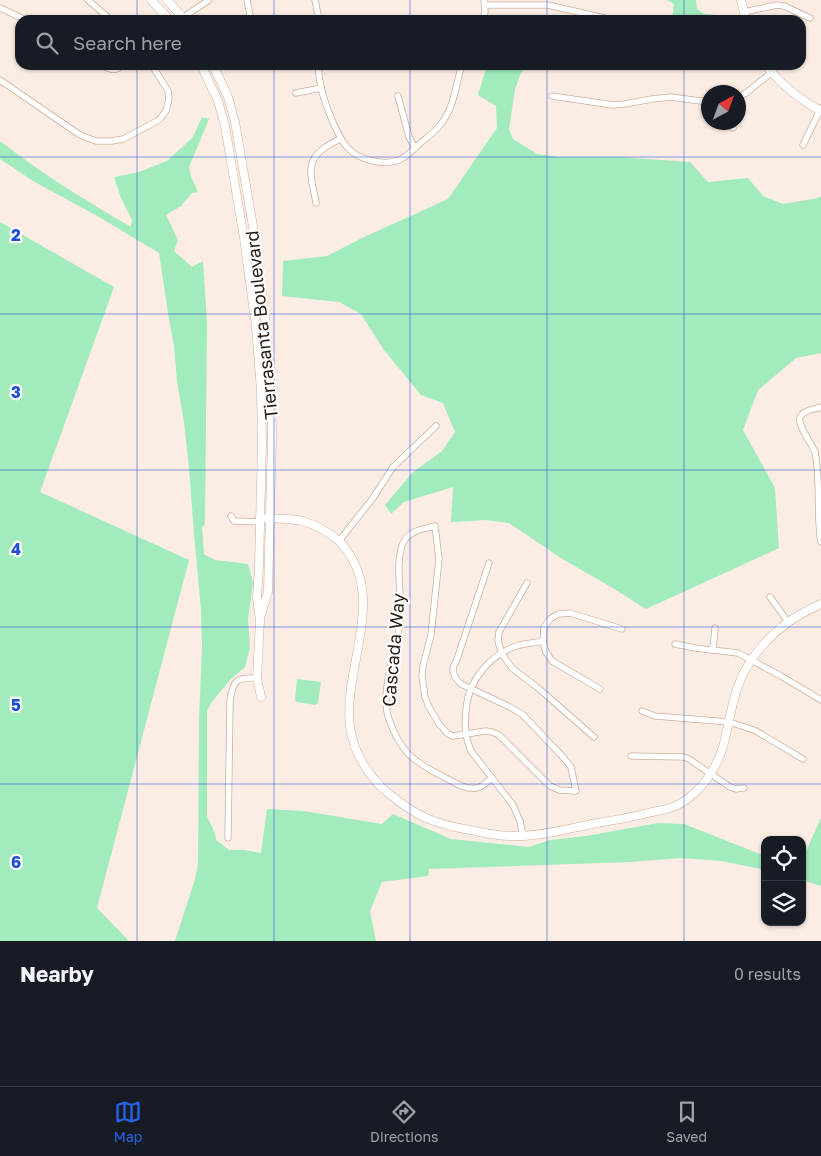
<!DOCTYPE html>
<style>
body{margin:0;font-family:"Golos Text",sans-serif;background:#20242c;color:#f1f3f6}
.controls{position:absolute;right:15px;bottom:15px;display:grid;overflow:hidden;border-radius:10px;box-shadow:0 1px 4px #0004}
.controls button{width:45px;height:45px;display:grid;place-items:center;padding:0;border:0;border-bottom:1px solid #363941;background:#171b24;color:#f1f3f6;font:25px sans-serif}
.compass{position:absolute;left:701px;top:85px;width:45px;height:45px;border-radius:50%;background:#171b24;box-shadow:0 1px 4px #0004;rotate:41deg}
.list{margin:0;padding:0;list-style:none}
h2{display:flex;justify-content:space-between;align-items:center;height:65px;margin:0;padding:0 20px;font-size:21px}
h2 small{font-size:16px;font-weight:400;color:#9ea1a6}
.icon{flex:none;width:28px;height:28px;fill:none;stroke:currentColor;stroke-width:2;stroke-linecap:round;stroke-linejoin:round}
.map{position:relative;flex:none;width:821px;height:941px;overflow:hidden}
.search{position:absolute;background:#171b24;box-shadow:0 1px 4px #0004;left:15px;right:15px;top:15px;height:55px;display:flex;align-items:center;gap:12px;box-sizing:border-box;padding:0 18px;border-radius:15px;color:#9ea1a6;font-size:19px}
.sheet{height:145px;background:#171b24}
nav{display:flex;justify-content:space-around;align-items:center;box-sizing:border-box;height:70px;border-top:1px solid #363941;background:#171b24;font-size:14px;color:#9ea1a6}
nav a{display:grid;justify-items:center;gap:2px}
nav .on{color:#2563eb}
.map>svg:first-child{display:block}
.green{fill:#a1ebbd}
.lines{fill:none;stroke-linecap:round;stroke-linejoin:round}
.street-casing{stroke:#cfae98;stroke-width:7}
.secondary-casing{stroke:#cfae98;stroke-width:9}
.street{stroke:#fff;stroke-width:5.5}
.secondary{stroke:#fff;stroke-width:8}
.grid{fill:none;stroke:#1d4ed8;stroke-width:1;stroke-opacity:0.55}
.labels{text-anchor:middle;stroke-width:4.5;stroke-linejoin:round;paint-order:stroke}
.street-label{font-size:18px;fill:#291d14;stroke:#fdfdfd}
.grid-label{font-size:16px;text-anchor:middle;font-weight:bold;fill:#1d4ed8;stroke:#fdfdfd;stroke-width:4.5;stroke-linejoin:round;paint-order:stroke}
</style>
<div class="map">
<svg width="821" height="941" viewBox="0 0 821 941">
<rect width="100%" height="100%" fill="#fbede4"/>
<g class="green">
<polygon points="667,0 696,0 697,9 704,14 718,15 725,20 672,20 674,4"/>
<polygon points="487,65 529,65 521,73 515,89 509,129 513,139 537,154 560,157 620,157 690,162 708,182 748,178 763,196 783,204 818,198 821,196 821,353 796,358 758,390 743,430 775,488 779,548 646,609 616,590 561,558 509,523 486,520 451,522 453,487 404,502 391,514 385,505 412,473 442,451 455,432 443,403 421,395 384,350 361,314 339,302 282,296 283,261 327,256 362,238 448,199 497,128 496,106 478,95"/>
<path d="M202,117l7,2 -20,48 2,10 7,15 -6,1 -11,13 -15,9 12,25 -4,11 18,16 11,-6 4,62 -2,202 -3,2 2,27 11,6 33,4 5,19 -5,36 2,29 -5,19 -15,13 -19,23 -4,8v105c3,8 9,16 9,24l13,10h15l17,3 6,-44 37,2 78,13 11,-10 58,25 78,8 21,-7 36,-4 72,-13 26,1 81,32v14l-43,-9 -41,-3 -51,4 -201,7 -1,7 -46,6 -12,29 6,30h-201l20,-62 3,-15 1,-144 3,-73 -1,-37 -7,-76 -5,-67 -5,-45 -7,-41 -3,-35 -5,-27 -10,-66 -60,-36 -66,-36 -33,-22v-18c41,32 86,60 131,86l1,-7 -11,-22 -7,-21 25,-5 28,-11 26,-24z"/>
<polygon points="0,222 114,287 40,492 189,560 97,908 129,941 0,941"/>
<polygon points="297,679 321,682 318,703 315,705 297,702 295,700"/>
<polygon points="821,818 821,886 802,880 802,867 806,859 803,858"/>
</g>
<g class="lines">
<g class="street-casing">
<g id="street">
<polyline points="88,0 111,20"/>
<polyline points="247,0 251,20"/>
<polyline points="315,0 319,20"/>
<polyline points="485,5 548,5 613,20"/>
<polyline points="0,8 26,20"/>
<polyline points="744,12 777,5 784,6 810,18"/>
<polyline points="179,20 209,0"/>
<polyline points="483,20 485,12 484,0"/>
<path d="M102,65c9,5 12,7 21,0"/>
<path d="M318,65c1,20 6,37 14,55 9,21 16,36 41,41 9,2 21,2 30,-3 5,-3 10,-8 14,-12 8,-7 17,-13 23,-21 15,-18 15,-39 22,-60"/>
<polyline points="0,80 80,135 96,141 112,141 123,139 159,120 166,111 169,99 168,91 152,65"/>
<polyline points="296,93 321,88"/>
<polyline points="398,96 409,137 415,148"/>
<polyline points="552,96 613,105 625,104 652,99 671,97 708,102"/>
<polyline points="738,97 746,93 771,73"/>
<polyline points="731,122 733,128"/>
<polyline points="803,145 821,108"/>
<path d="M316,203c-3,-20 -13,-40 7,-54 5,-4 11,-7 17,-10"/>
<path d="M821,407c-6,2 -18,3 -21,10 -3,8 12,27 15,35 6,29 1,61 6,90"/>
<polyline points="231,516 234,521 260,522"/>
<polyline points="339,541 373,498 393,467 436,426"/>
<path d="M489,563l-33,99c-6,7 -2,16 5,22l47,22 14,8 41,43 8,10 5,24 -17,-1 -9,-4 -51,-51 -7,-3 -6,-1 -33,5 -5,-2 -9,-10 -10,-17 -4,-10 -3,-21 1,-10 8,-31 8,-76 -4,-33c-11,3 -26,4 -32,17 -9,22 0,55 -3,79 -3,28 -21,70 -11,97 11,33 25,43 55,58 10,5 24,15 36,10 4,-2 8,-6 12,-9"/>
<polyline points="527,583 499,632 498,641 502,654 513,669 537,687 594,737"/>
<polyline points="770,597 788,622"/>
<polyline points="675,644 695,648 738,653 781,676 821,700"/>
<polyline points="713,650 715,628"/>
<polyline points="600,689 552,661 546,652 543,641 544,627 550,619 558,614 570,613 622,629"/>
<polyline points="642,711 655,716 729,722 754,730 803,759"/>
<polyline points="631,756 684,757 689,759 730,787 736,789 744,788"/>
<path d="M523,836l-3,-15 -7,-16 -42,-54c-6,-14 -7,-26 -5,-41 2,-30 25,-57 54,-65 8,-2 16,-2 23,-4"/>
<path d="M228,838l2,-137c3,-21 6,-24 27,-23"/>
</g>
</g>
<g class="secondary-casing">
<g id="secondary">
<polyline points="151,0 170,20"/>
<polyline points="167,0 185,20"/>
<polyline points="741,0 746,20"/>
<polyline points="201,65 218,101 225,126 244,238 256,327 261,390 262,444 259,566 257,598 260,620 257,678 261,697"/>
<polyline points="213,65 228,97 235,122 255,238 266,327 271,392 272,436 268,592 261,615"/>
<path d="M766,65c15,20 33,34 55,46"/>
<path d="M260,518c14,1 28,0 42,3 12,3 26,11 36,19 4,3 6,7 9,11 38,51 -4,118 3,175 3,26 18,50 38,67 28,23 46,31 82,37 15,3 30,7 46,6 27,0 55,-8 81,-13 19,-3 37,-6 55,-11 5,-1 12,-2 18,-4 16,-5 32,-20 41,-35 14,-21 16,-46 22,-70 11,-47 44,-80 88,-99"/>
</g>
</g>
<use href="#street" class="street"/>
<use href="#secondary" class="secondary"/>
</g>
<path class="grid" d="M137,0v20M274,0v20M410,0v20M547,0v20M684,0v20M137,65v876M274,65v876M410,65v876M547,65v876M684,65v876M0,157h821M0,314h821M0,470h821M0,627h821M0,784h821"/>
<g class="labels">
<g class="street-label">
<text transform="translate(262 325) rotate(-96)" y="6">Tierrasanta Boulevard</text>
<text transform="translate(394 650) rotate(-85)" y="6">Cascada Way</text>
</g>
</g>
<g class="grid-label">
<text x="16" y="241">2</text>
<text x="16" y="398">3</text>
<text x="16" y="555">4</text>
<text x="16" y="711">5</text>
<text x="16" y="868">6</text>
</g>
</svg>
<div class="controls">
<button><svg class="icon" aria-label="locate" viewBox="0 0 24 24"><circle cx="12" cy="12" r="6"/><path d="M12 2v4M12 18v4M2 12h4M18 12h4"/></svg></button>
<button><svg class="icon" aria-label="layers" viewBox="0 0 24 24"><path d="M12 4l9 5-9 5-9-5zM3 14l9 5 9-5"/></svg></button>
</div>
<svg class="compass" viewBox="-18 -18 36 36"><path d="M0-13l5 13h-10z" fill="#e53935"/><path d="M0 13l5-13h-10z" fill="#9ea1a6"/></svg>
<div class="search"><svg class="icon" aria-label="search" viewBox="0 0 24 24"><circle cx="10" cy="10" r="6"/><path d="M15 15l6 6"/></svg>Search here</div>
</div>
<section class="sheet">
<h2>Nearby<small>0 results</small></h2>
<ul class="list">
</ul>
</section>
<nav>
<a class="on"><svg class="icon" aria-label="map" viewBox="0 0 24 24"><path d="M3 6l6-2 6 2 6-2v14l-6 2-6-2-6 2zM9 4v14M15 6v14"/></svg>Map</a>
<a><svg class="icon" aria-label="directions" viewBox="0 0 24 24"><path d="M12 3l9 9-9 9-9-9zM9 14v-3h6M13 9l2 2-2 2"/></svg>Directions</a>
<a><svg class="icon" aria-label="saved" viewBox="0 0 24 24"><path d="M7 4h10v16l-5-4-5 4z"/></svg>Saved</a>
</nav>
